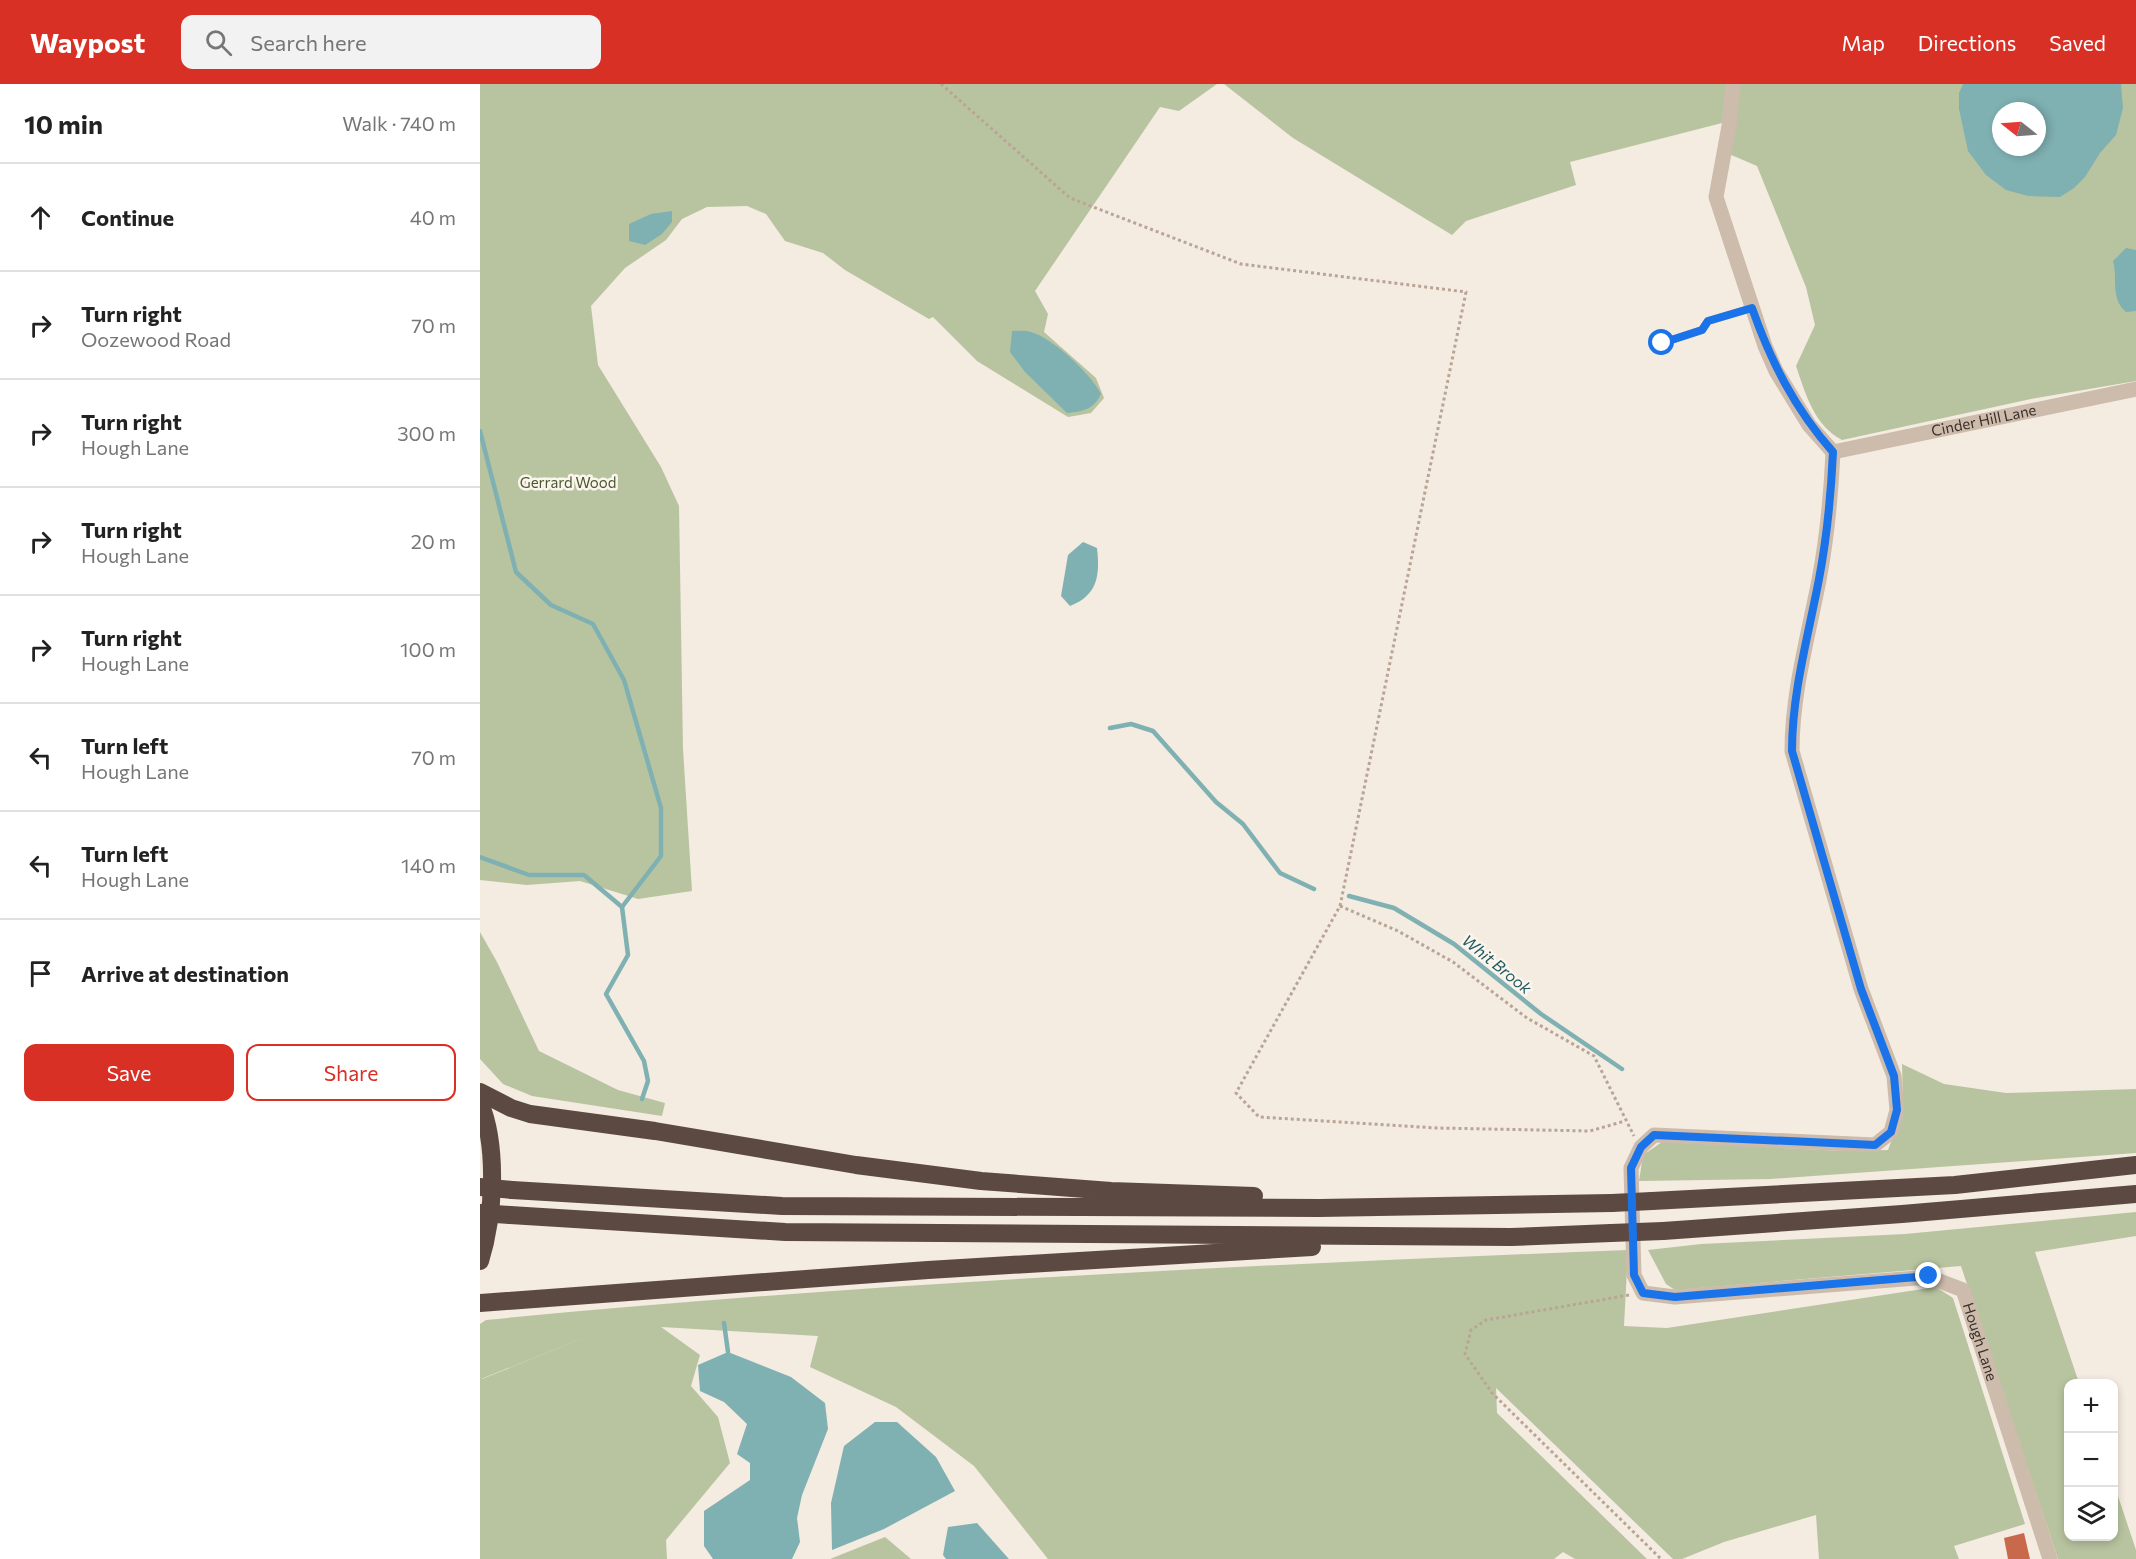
<!DOCTYPE html>
<meta charset="utf-8">
<style>
body{margin:0;font-family:Commissioner,sans-serif;background:#f2f2f2;color:#222}
.controls{position:absolute;right:18px;bottom:18px;display:grid;overflow:hidden;border-radius:12px;box-shadow:0 3px 9px #0003}
.controls button{width:54px;height:54px;display:grid;place-items:center;padding:0;border:0;border-bottom:2px solid #e0e0e0;background:#fff;color:#222;font:30px sans-serif}
.compass{position:absolute;left:1512px;top:18px;width:54px;height:54px;border-radius:50%;background:#fff;box-shadow:0 3px 9px #0003;rotate:287deg}
.stop{position:absolute;width:18px;height:18px;margin:-14px;border:4px solid #1a73e8;border-radius:50%;background:#fff}
.stop.end{background:#1a73e8;border-color:#fff;box-shadow:0 2px 6px #0008}
.list{margin:0;padding:0;list-style:none}
h2{display:flex;justify-content:space-between;align-items:center;height:78px;margin:0;padding:0 24px;font-size:26px}
h2 small{font-size:20px;font-weight:400;color:#767676}
.list li{display:grid;grid-template-columns:39px 1fr auto;gap:18px;align-items:center;box-sizing:border-box;height:108px;padding:0 24px;border-top:2px solid #e0e0e0}
.list b{display:block;font-size:22px;white-space:nowrap}
.list p{margin:0;font-size:20px;white-space:nowrap;color:#767676}
.list em{font-size:20px;font-style:normal;color:#767676}
.actions{display:flex;gap:12px;padding:18px 24px}
.actions a{flex:1;padding:14px 0;border:2px solid #d93025;border-radius:12px;text-align:center;font-size:21px;color:#d93025}
.actions .main{background:#d93025;color:#fff}
.icon{flex:none;width:33px;height:33px;fill:none;stroke:currentColor;stroke-width:2;stroke-linecap:round;stroke-linejoin:round}
.map{position:relative;flex:none;width:1656px;height:1475px;overflow:hidden}
header{display:flex;align-items:center;gap:36px;box-sizing:border-box;height:84px;padding:0 30px;background:#d93025;color:#fff}
header strong{font-size:28px}
nav{display:flex;gap:33px;margin-inline-start:auto;font-size:21px}
.search{width:420px;height:54px;background:#f2f2f2;display:flex;align-items:center;gap:15px;box-sizing:border-box;padding:0 21px;border-radius:12px;color:#767676;font-size:22px}
main{display:flex}
aside{flex:1;background:#fff}
.map>svg:first-child{display:block}
.green{fill:#b8c4a0;fill-rule:evenodd}
.water{fill:#7fb0b2;fill-rule:evenodd}
.lines{fill:none;stroke-linecap:round;stroke-linejoin:round}
.stream{stroke:#7fb0b2;stroke-width:4.5}
.building{fill:#c8694b}
.path{stroke:#b9a596;stroke-width:3;stroke-dasharray:3 3;stroke-linecap:butt}
.service{stroke:#cdbbac;stroke-width:8}
.minor{stroke:#cdbbac;stroke-width:15}
.motorway{stroke:#5c4a42;stroke-width:18}
.motorway-bridge{stroke:#5c4a42;stroke-width:18}
.route{stroke:#1a73e8;stroke-width:8}
.labels{text-anchor:middle;stroke-width:5;stroke-linejoin:round;paint-order:stroke}
.street-label{font-size:15px;fill:#3b302b;stroke:#fbf5ee}
.park-label{font-size:15px;fill:#4a5a2e;stroke:#fbf5ee}
.water-label{font-size:16px;font-style:italic;fill:#1f5a5e;stroke:#fbf5ee}
</style>
<header>
<strong>Waypost</strong>
<div class="search"><svg class="icon" aria-label="search" viewBox="0 0 24 24"><circle cx="10" cy="10" r="6"/><path d="M15 15l6 6"/></svg>Search here</div>
<nav><a>Map</a><a>Directions</a><a>Saved</a></nav>
</header>
<main>
<aside>
<h2>10 min<small>Walk · 740 m</small></h2>
<ul class="list">
<li><svg class="icon" aria-label="ahead" viewBox="0 0 24 24"><path d="M12 20V5M6 11l6-6 6 6"/></svg><div><b>Continue</b></div><em>40 m</em></li>
<li><svg class="icon" aria-label="right" viewBox="0 0 24 24"><path d="M7 20v-9h11M14 6l5 5-5 5"/></svg><div><b>Turn right</b><p>Oozewood Road</p></div><em>70 m</em></li>
<li><svg class="icon" aria-label="right" viewBox="0 0 24 24"><path d="M7 20v-9h11M14 6l5 5-5 5"/></svg><div><b>Turn right</b><p>Hough Lane</p></div><em>300 m</em></li>
<li><svg class="icon" aria-label="right" viewBox="0 0 24 24"><path d="M7 20v-9h11M14 6l5 5-5 5"/></svg><div><b>Turn right</b><p>Hough Lane</p></div><em>20 m</em></li>
<li><svg class="icon" aria-label="right" viewBox="0 0 24 24"><path d="M7 20v-9h11M14 6l5 5-5 5"/></svg><div><b>Turn right</b><p>Hough Lane</p></div><em>100 m</em></li>
<li><svg class="icon" aria-label="left" viewBox="0 0 24 24"><path d="M17 20v-9H6M10 6l-5 5 5 5"/></svg><div><b>Turn left</b><p>Hough Lane</p></div><em>70 m</em></li>
<li><svg class="icon" aria-label="left" viewBox="0 0 24 24"><path d="M17 20v-9H6M10 6l-5 5 5 5"/></svg><div><b>Turn left</b><p>Hough Lane</p></div><em>140 m</em></li>
<li><svg class="icon" aria-label="arrive" viewBox="0 0 24 24"><path d="M6 21V4h12l-3 4 3 4H6"/></svg><div><b>Arrive at destination</b></div></li>
</ul>
<div class="actions"><a class="main">Save</a><a>Share</a></div>
</aside>
<div class="map">
<svg width="1656" height="1475" viewBox="0 0 1656 1475">
<rect width="100%" height="100%" fill="#f4ebe1"/>
<g class="green">
<polygon points="0,0 737,0 699,27 680,23 555,207 568,230 564,248 616,294 624,314 611,329 588,333 497,277 453,233 449,235 365,186 343,169 305,157 286,130 267,122 227,123 202,135 186,156 145,184 111,222 118,281 181,383 199,422 203,665 212,807 158,815 100,797 47,801 0,796"/>
<polygon points="744,0 1247,0 1242,39 1090,78 1096,101 986,137 972,151 813,54"/>
<path d="M1259,0h397v297l-105,18 -189,41c-28,-15 -36,-45 -46,-74l19,-41 -9,-38 -49,-121 -28,-12zM1521,27h36v36h-36z"/>
<polygon points="0,848 17,878 59,967 138,1006 185,1019 182,1032 52,1012 23,1000 0,975"/>
<polygon points="1422,980 1464,1000 1526,1009 1656,1005 1656,1069 1291,1095 1159,1097 1163,1071 1182,1058 1364,1067 1408,1066 1423,1026"/>
<polygon points="1656,1128 1656,1152 1555,1168 1599,1299 1588,1300 1588,1452 1634,1452 1634,1400 1656,1466 1656,1475 1578,1475 1481,1182 1195,1206 1186,1200 1168,1166 1221,1160 1425,1150"/>
<path d="M1148,1166l-4,76 43,2 269,-41 17,11 72,226 -71,22 5,13h-140l-3,-44 -92,27 -42,17h-9l-177,-171 1,25 150,146h-72l-12,-7 -9,7h-506l-74,-93 -78,-59 -86,-40 8,-31 -157,-9 39,28 -9,31 27,31 12,46 -64,77 1,19h-187v-235l6,-4c379,-37 761,-55 1142,-70zM118,1248l-116,47h-1z"/>
<polygon points="405,1453 431,1475 350,1475"/>
</g>
<g class="water">
<path d="M1483,0h158l2,24 -7,27 -16,18 -15,24 -11,11 -14,9 -32,-1 -22,-6 -20,-15 -18,-24 -9,-42v-16zM1521,27h36v36h-36z"/>
<polygon points="192,127 192,138 182,150 165,161 149,157 149,140 171,130"/>
<path d="M1646,164l10,2v61l-10,1c-16,-14 -8,-32 -13,-51z"/>
<path d="M532,247c6,0 14,-1 19,1 22,6 60,42 70,62 -8,16 -17,17 -34,19l-42,-41 -15,-20z"/>
<path d="M603,458l14,6c3,27 1,47 -27,58l-9,-10 7,-41z"/>
<polygon points="248,1268 311,1293 345,1319 348,1345 322,1411 317,1434 320,1458 312,1475 233,1475 224,1462 224,1427 270,1396 270,1379 257,1370 267,1340 244,1318 220,1307 218,1281"/>
<polygon points="395,1338 417,1338 456,1373 475,1407 404,1445 352,1466 351,1419 364,1362"/>
<polygon points="497,1439 528,1474 529,1475 466,1475 463,1471 468,1443"/>
</g>
<g class="lines">
<g class="stream">
<polyline points="0,347 36,488 71,521 113,540 144,596 181,724 181,772 142,823 148,871 126,910 164,977 168,997 162,1015"/>
<polyline points="630,644 651,640 673,647 736,718 763,740 800,789 834,805"/>
<polyline points="0,773 49,791 104,791 142,823"/>
<polyline points="869,812 914,824 974,860 1061,930 1142,985"/>
<polyline points="244,1239 248,1268"/>
</g>
</g>
<polygon class="building" points="1544,1449 1550,1475 1528,1475 1524,1454"/>
<g class="lines">
<g class="path">
<polyline points="461,0 590,114 761,180 986,208 860,822 756,1009 779,1033 957,1044 1110,1047 1145,1037"/>
<polyline points="860,822 918,847 973,878 1047,934 1114,972 1154,1052"/>
<polyline points="1149,1211 1006,1236 991,1246 985,1270 1012,1309 1181,1475"/>
</g>
<polyline class="service" points="1182,259 1222,246 1228,237 1272,224"/>
<g class="minor">
<polyline points="1253,0 1249,42 1236,113 1285,262 1296,287 1329,341 1353,368"/>
<path id="s1" d="M1353,368c-2,43 -6,86 -14,128 -11,57 -27,113 -27,171l69,238 33,87 3,34 -6,22 -16,13 -221,-10 -13,12 -10,21 3,107 9,18 32,4 254,-20 34,13 87,269"/>
<path id="s2" d="M1353,368l303,-63"/>
</g>
<g class="motorway">
<polyline points="0,1008 31,1024 50,1030 175,1047 376,1081 501,1097 631,1107 774,1112"/>
<path d="M0,1019c18,44 14,113 0,158"/>
<polyline points="32,1106 302,1122 839,1124 1132,1119"/>
<polyline points="1172,1117 1475,1101 1656,1081"/>
<polyline points="30,1131 305,1148 1031,1153 1131,1149"/>
<polyline points="1183,1147 1422,1130 1656,1110"/>
<polyline points="0,1219 448,1186 832,1163"/>
</g>
<g class="motorway-bridge">
<polyline points="0,1103 32,1106"/>
<polyline points="1132,1119 1172,1117"/>
<polyline points="0,1129 30,1131"/>
<polyline points="1131,1149 1183,1147"/>
</g>
</g>
<g class="lines">
<path class="route" d="M1182,259l40,-13 6,-9 44,-13c19,54 43,101 81,144 -2,43 -6,85 -14,127 -11,58 -27,114 -27,172l69,238 33,87 3,34 -6,22 -16,13 -221,-10 -13,12 -10,21 3,107 9,18 32,4 254,-21"/>
</g>
<g class="labels">
<g class="street-label">
<text dy="5" stroke="none"><textPath href="#s2" startOffset="154">Cinder Hill Lane</textPath></text>
<text dy="5" stroke="none"><textPath href="#s1" startOffset="1488">Hough Lane</textPath></text>
</g>
<g class="park-label">
<text x="88" y="404">Gerrard Wood</text>
</g>
<g class="water-label">
<text transform="translate(1017 880) rotate(39)" y="6">Whit Brook</text>
</g>
</g>
</svg>
<div class="controls">
<button>+</button>
<button>−</button>
<button><svg class="icon" aria-label="layers" viewBox="0 0 24 24"><path d="M12 4l9 5-9 5-9-5zM3 14l9 5 9-5"/></svg></button>
</div>
<svg class="compass" viewBox="-18 -18 36 36"><path d="M0-13l5 13h-10z" fill="#e53935"/><path d="M0 13l5-13h-10z" fill="#767676"/></svg>
<div class="stop" style="left:1182px;top:259px"></div>
<div class="stop end" style="left:1449px;top:1192px"></div>
</div>
</main>
